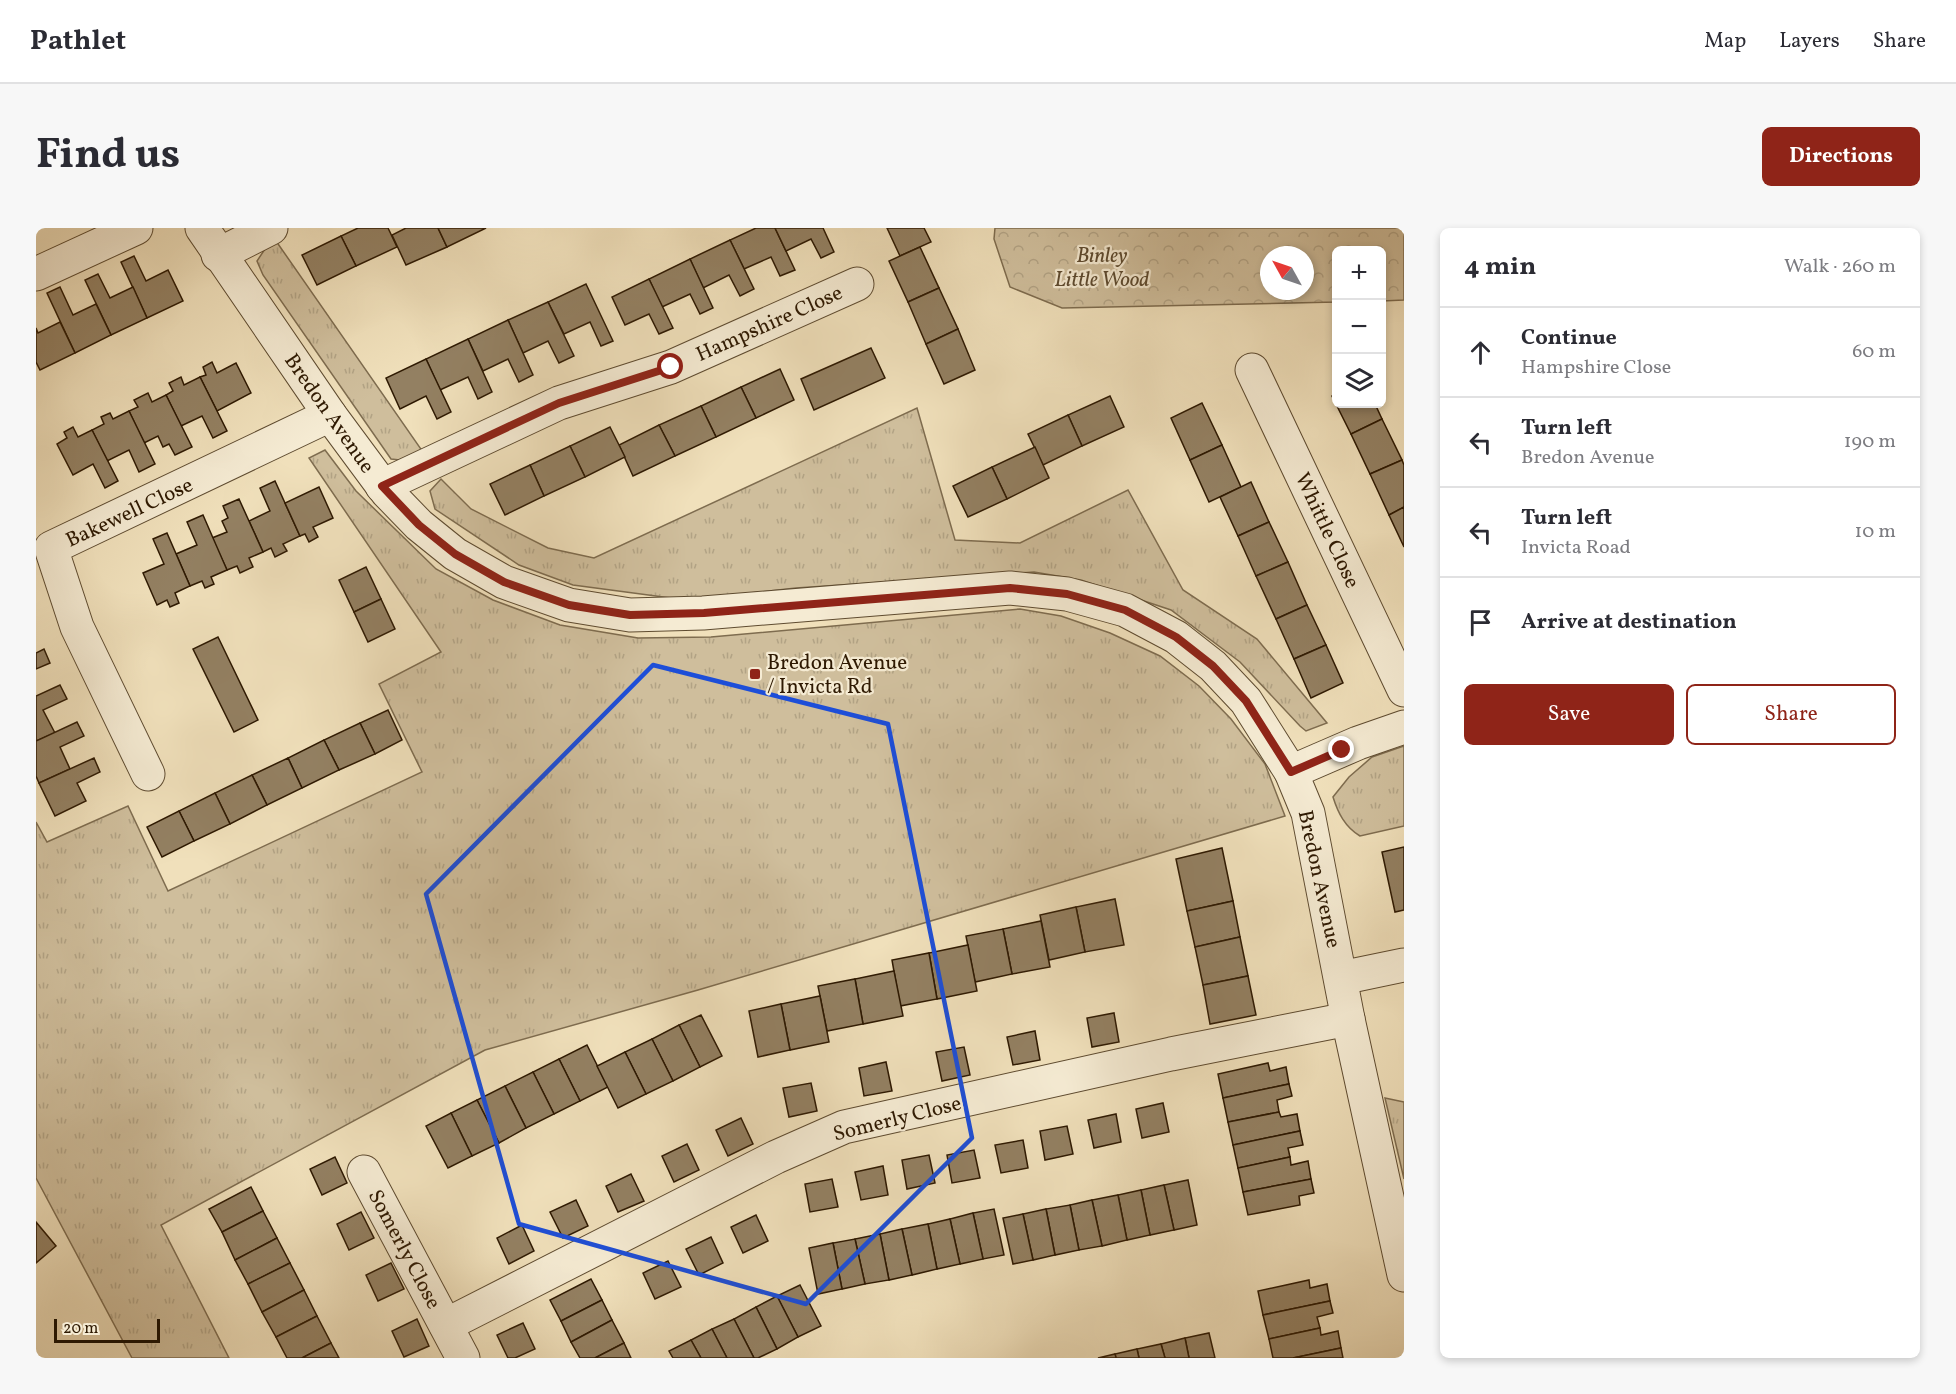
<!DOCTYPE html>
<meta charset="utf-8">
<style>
body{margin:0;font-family:Vollkorn,serif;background:#f7f7f7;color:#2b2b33}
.controls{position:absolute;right:18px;top:18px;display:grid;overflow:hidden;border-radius:9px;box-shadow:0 3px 9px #0003}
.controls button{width:54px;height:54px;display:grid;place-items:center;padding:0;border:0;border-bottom:2px solid #e1e1e2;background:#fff;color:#2b2b33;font:30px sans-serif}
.compass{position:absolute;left:1224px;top:18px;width:54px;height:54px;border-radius:50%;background:#fff;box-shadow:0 3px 9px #0003;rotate:310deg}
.scale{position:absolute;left:18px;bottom:15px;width:106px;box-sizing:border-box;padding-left:6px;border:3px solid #2e1902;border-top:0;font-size:16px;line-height:21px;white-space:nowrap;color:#2e1902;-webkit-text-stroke:4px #f5ebd3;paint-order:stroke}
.stop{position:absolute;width:18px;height:18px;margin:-14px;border:4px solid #8f2418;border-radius:50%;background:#fff}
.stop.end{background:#8f2418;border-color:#fff;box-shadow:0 2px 6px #0008}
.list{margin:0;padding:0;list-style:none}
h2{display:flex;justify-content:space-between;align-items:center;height:78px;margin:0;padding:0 24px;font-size:26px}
h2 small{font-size:20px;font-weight:400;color:#7c7c81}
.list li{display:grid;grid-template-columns:39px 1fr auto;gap:18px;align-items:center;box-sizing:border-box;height:90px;padding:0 24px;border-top:2px solid #e1e1e2}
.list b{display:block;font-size:22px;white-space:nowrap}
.list p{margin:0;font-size:20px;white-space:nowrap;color:#7c7c81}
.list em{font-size:20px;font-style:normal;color:#7c7c81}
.actions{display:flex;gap:12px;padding:18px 24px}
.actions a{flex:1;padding:14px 0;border:2px solid #8f2418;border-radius:9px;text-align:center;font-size:21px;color:#8f2418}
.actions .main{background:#8f2418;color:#fff}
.icon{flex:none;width:33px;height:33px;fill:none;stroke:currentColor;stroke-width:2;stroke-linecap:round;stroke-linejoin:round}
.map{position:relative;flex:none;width:1368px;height:1130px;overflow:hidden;border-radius:9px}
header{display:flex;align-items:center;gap:36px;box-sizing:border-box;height:84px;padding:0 30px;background:#fff;border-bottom:2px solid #e1e1e2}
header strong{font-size:28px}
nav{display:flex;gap:33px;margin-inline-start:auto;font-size:21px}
.intro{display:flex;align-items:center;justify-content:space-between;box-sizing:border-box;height:144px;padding:0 36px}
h1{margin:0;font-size:42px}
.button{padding:15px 27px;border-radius:9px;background:#8f2418;color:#fff;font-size:21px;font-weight:700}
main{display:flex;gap:36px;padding:0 36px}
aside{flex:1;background:#fff;border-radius:9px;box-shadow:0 3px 9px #0003}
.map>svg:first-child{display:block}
.grass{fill:url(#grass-tufts);stroke:#7e6c4f;stroke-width:1.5}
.forest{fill:url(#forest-crowns);stroke:#7e6c4f;stroke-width:1.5;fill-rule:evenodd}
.building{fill:#938062;stroke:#2e1902;stroke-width:1.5}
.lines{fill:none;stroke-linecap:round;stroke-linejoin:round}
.minor-casing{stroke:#5e4b30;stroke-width:35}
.tertiary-casing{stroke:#5e4b30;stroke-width:35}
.minor{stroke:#f5ebd3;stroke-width:33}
.tertiary{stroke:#f5ebd3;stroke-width:33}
.route{stroke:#8f2418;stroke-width:8}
.marked{fill:none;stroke:#1d4ed8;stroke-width:4.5;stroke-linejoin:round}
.poi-dot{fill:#8f2418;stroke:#f5ebd3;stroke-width:2}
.labels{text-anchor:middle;stroke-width:4.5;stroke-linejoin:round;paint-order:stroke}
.park-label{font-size:21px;font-style:italic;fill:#5e4b30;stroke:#f5ebd3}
.street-label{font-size:21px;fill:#2e1902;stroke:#f5ebd3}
.poi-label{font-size:21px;fill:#2e1902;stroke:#f5ebd3;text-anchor:start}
</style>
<header>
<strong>Pathlet</strong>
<nav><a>Map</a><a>Layers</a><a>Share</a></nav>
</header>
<div class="intro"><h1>Find us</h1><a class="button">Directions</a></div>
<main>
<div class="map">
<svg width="1368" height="1130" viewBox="0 0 1368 1130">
<defs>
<pattern id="grass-tufts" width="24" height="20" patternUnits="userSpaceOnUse" patternTransform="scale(1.5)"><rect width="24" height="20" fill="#cfbe9c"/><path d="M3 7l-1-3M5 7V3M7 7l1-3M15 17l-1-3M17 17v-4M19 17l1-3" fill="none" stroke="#b2a385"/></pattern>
<pattern id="forest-crowns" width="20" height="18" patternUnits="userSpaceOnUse" patternTransform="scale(1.5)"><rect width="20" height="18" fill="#cfbe9c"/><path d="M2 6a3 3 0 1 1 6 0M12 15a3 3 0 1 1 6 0" fill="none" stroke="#b2a385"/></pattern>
</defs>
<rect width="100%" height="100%" fill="#f0e0bb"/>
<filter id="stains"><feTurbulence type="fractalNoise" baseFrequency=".00333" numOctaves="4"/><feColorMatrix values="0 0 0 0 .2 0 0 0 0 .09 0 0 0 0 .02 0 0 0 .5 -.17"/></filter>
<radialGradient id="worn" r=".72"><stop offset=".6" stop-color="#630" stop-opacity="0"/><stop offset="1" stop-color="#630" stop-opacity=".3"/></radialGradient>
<g class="grass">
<polygon points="240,13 387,224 364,232 355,231 227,47 221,33 229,21"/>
<polygon points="881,180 919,312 984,315 1092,262 1147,362 1221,411 1291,495 1270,503 1264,498 1204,434 1135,382 1045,352 998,344 760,360 650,372 537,357 483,337 399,281 394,263 405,251 435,281 512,320 558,330"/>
<polygon points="289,222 320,263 400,341 457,372 524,397 602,410 675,409 984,381 1025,388 1074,405 1124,428 1163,458 1195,491 1229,536 1249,588 662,762 449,822 125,997 193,1130 96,1130 0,950 0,594 11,614 92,578 132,663 386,544 343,456 405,424 273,230"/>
<path d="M1368,518v80l-44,10c-15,-9 -22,-23 -27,-39l16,-20 23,-20z"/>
<polygon points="1349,870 1368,874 1368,951"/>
</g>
<path class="forest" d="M959,0h409v72l-22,1v-51h-46v52l-274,6 -52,-21 -16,-48zM1233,27h36v36h-36z"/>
<g class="building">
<polygon points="322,0 352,0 361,19 320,38 305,8"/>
<polygon points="370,0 402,0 411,19 370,37 356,7"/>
<polygon points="402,0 450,0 411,19"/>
<polygon points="720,0 739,0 759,42 744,48 735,29 708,41 694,12"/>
<polygon points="739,0 787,0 798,24 785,30 775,11 750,23"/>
<polygon points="851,0 888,0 895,14 864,28"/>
<polygon points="305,8 320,38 281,57 266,27"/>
<polygon points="694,12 718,61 704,68 693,47 667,60 654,31"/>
<polygon points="884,19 903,60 872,74 853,33"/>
<polygon points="98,28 110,53 132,42 147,73 111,90 85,34"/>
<polygon points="654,31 677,80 664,86 654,66 626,79 613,51"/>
<polygon points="62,46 74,70 97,59 111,90 75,107 49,52"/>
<polygon points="613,51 637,100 623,106 613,86 589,97 576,69"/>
<polygon points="550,56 577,113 565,118 554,94 528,106 512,74"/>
<polygon points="24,59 37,87 60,76 75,107 39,125 11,65"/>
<polygon points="903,60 922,101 890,116 872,74"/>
<polygon points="512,74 538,128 523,135 512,113 487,125 472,92"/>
<polygon points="472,92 497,147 483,154 472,131 447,143 432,111"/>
<polygon points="24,94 39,125 4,142 0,134 0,100 2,105"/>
<polygon points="922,101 939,142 908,156 890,116"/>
<polygon points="432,111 456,164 442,171 432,149 404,162 390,131"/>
<polygon points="835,120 849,150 778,182 765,151"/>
<polygon points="390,131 415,184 401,191 390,168 364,181 350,150"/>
<polygon points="176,134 181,145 200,135 215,165 181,183 164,149 170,147 167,139"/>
<polygon points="744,141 758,172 720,190 705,159"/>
<polygon points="145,149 148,157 164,149 191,203 177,210 166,188 145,198 130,167 137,163 133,155"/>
<polygon points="705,159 720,190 680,209 665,178"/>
<polygon points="112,165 116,174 130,167 156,219 139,227 133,216 127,219 122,208 108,215 93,183 102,179 98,172"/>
<polygon points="1300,166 1300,176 1339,176 1346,191 1315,206 1296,168"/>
<polygon points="1074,168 1088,199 1046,218 1032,187"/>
<polygon points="1166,175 1186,217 1154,232 1135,190"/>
<polygon points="665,178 680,209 639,228 623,197"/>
<polygon points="93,183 119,236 103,244 93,222 71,233 56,202 68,196 65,189 74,185 77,191"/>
<polygon points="1032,187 1046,218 1007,237 992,206"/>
<polygon points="1346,191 1366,232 1334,246 1315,206"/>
<polygon points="623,197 639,228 597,248 583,217"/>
<polygon points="37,199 42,209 56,202 82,253 69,260 57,236 37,247 21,216 31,210 28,204"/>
<polygon points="574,199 589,229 549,249 534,218"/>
<polygon points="1186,217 1205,259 1173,274 1154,232"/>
<polygon points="534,218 549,249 508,268 494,237"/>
<polygon points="999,219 1013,250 971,271 956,239"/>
<polygon points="1366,232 1368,237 1368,279 1353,287 1334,246"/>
<polygon points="494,237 508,268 469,287 454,256"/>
<polygon points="956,239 971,271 932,289 917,258"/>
<polygon points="239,253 264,308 247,316 251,323 239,329 235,320 227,324 213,293 234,283 224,260"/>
<polygon points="1215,254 1233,294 1202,308 1184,269"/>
<polygon points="283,259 297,290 277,299 282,309 273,314 269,306 264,308 249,275"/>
<polygon points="203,271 227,324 213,330 217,339 204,345 201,338 191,342 176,310 191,304 186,293 192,290 187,278"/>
<polygon points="1368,279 1368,319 1353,287"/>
<polygon points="167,287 191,342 175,349 178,356 169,360 166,353 154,358 140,326 161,317 151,294"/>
<polygon points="1233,294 1252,334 1220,348 1202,308"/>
<polygon points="131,305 154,358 139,365 143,375 134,379 131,372 121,377 107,345 128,336 117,311"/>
<polygon points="1252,334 1271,377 1240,391 1220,348"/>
<polygon points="330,339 345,371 318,384 303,352"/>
<polygon points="345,371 359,401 332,414 318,384"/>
<polygon points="1271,377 1290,417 1258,431 1240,391"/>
<polygon points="182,409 222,492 198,504 157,421"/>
<polygon points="1290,417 1307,455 1275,470 1258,431"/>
<polygon points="8,421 14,435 0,441 0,425"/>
<polygon points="24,457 31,471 7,482 19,505 0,513 0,468"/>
<polygon points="352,482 366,512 339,526 324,495"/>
<polygon points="41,494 48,508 24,519 34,541 3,555 0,548 0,513"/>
<polygon points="324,495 339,526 303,542 288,512"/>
<polygon points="288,512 303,542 266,560 252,530"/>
<polygon points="58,530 64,544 41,555 50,573 19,588 3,555"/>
<polygon points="252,530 266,560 231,577 216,547"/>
<polygon points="216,547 231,577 194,596 179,565"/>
<polygon points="179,565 194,596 158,613 143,583"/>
<polygon points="143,583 158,613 126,629 111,599"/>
<polygon points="1368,619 1368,682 1359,684 1346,624"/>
<polygon points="1186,620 1197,673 1151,683 1140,631"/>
<polygon points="1079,671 1088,717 1049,724 1040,679"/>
<polygon points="1197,673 1204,709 1159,719 1151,683"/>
<polygon points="1040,679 1049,724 1013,732 1004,687"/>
<polygon points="1005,693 1014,739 976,746 967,701"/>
<polygon points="967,701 976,746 939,754 930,708"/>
<polygon points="1204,709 1212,748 1167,757 1159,719"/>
<polygon points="932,717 941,763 901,771 893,725"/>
<polygon points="893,725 901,771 864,778 856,732"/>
<polygon points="858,743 867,788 827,796 819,751"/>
<polygon points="1212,748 1220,787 1174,796 1167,757"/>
<polygon points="819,751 827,796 791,803 782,758"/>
<polygon points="784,768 793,814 754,822 745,776"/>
<polygon points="745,776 754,822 722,829 713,783"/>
<polygon points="1078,785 1083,814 1056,819 1051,790"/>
<polygon points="665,787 686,828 664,839 643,797"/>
<polygon points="643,797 664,839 637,853 616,811"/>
<polygon points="999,803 1004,832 977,837 971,809"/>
<polygon points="616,811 637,853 610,866 589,824"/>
<polygon points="551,817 572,859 544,873 523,831"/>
<polygon points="928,819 934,847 906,853 900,824"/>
<polygon points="589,824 610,866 582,880 561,838"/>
<polygon points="523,831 544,873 518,886 497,844"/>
<polygon points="850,834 856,863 828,868 823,840"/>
<polygon points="1232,835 1234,843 1250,839 1253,856 1187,870 1182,846"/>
<polygon points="497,844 518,886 490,900 469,858"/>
<polygon points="775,855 781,883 753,889 747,860"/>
<polygon points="1253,856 1256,868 1241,872 1243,884 1192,894 1187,870"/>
<polygon points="469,858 490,900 463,915 441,872"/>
<polygon points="441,872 463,915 436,928 415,885"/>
<polygon points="1127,875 1133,904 1106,910 1100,881"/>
<polygon points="1243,884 1245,889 1261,886 1264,903 1197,917 1192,894"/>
<polygon points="415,885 436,928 412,940 390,898"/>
<polygon points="1080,886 1085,914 1058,920 1052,892"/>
<polygon points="705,890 717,916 692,928 680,902"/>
<polygon points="1031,898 1037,926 1009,932 1004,903"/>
<polygon points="1264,903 1267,917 1252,920 1254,929 1202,940 1197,917"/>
<polygon points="987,912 992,940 965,945 959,917"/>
<polygon points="651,916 663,942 638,954 626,928"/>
<polygon points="938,922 944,950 916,955 911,927"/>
<polygon points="893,927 899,955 871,961 866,932"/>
<polygon points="299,929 311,955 286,967 274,941"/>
<polygon points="1254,929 1255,937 1272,933 1275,951 1207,964 1202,940"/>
<polygon points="847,938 852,967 825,972 819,944"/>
<polygon points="595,946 608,973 582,984 570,958"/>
<polygon points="796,951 802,979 774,984 769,956"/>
<polygon points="1275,951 1278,965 1263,968 1264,977 1212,987 1207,964"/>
<polygon points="1152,952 1161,997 1138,1002 1128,957"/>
<polygon points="1128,957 1138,1002 1114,1007 1105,962"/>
<polygon points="215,959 227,983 186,1004 173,981"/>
<polygon points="1105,962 1114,1007 1091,1012 1082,967"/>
<polygon points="1082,967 1091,1012 1066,1018 1056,972"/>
<polygon points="540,972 552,998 527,1010 514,984"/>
<polygon points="1056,972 1066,1018 1043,1022 1034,977"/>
<polygon points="1034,977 1043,1022 1019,1027 1010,981"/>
<polygon points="958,981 968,1027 947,1031 937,985"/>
<polygon points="1010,981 1019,1027 997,1032 987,986"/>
<polygon points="227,983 241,1010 199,1032 186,1004"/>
<polygon points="325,984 338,1010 313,1022 301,996"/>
<polygon points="937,985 947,1031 924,1036 914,991"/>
<polygon points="987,986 997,1032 977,1036 967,990"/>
<polygon points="720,987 732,1013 707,1025 695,999"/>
<polygon points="914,991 924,1036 901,1041 892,996"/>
<polygon points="0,994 20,1018 0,1035"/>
<polygon points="892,996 901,1041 876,1047 866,1001"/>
<polygon points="486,997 498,1023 473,1036 461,1010"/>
<polygon points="866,1001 876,1047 853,1052 844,1006"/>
<polygon points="844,1006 853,1052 829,1056 819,1011"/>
<polygon points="675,1009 687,1035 663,1047 650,1021"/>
<polygon points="241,1010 254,1035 212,1056 199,1032"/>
<polygon points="819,1011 829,1056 806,1061 797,1015"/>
<polygon points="797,1015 806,1061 782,1066 773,1020"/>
<polygon points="632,1033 645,1059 619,1071 607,1045"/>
<polygon points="254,1035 268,1062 226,1084 212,1056"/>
<polygon points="355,1035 368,1061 342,1073 330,1047"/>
<polygon points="555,1051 566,1072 525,1093 514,1072"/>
<polygon points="1273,1052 1274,1060 1291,1056 1294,1073 1227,1087 1222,1063"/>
<polygon points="764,1057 785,1098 762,1109 741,1068"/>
<polygon points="268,1062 281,1088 240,1109 226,1084"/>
<polygon points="741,1068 762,1109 741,1121 720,1079"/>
<polygon points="566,1072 576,1092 535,1114 525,1093"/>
<polygon points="1294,1073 1297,1085 1281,1089 1284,1100 1233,1111 1227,1087"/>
<polygon points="720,1079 741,1121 722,1130 718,1130 698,1091"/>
<polygon points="281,1088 295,1115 266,1130 251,1130 240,1109"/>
<polygon points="381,1091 393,1118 368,1129 356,1103"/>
<polygon points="698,1091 718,1130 691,1130 676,1101"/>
<polygon points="576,1092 588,1115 559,1130 544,1130 535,1114"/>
<polygon points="487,1095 499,1121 479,1130 472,1130 461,1107"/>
<polygon points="1284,1100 1285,1107 1302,1103 1305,1120 1257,1130 1237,1130 1233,1111"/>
<polygon points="676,1101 691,1130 665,1130 655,1112"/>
<polygon points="1173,1105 1179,1130 1153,1130 1149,1110"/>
<polygon points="1149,1110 1153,1130 1129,1130 1125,1116"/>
<polygon points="655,1112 665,1130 637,1130 633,1123"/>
<polygon points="295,1115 303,1130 266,1130"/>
<polygon points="588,1115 595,1130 559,1130"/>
<polygon points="1125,1116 1129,1130 1103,1130 1101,1121"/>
<polygon points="1305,1120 1307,1130 1257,1130"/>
<polygon points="1101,1121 1103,1130 1080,1130 1079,1126"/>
<polygon points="1079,1126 1080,1130 1062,1130"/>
</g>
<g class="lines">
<g class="minor-casing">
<g id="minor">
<polyline points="182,27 235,0"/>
<polyline points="0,46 100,0"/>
<polyline points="1216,142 1368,462"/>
<polyline points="346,258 523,175 635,139 821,56"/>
<polyline points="1255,544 1322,515 1368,499"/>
<polyline points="112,546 41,399 15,320 294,187"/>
<polyline points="1305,750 1368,737"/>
<polyline points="328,944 427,1130"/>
<polyline points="410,1097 740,929 808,899 1135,826 1312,791"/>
</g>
</g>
<g class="tertiary-casing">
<polyline id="tertiary" points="166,0 294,187 351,264 383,297 419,326 468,354 533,377 594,387 667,385 974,360 1031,366 1089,382 1140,409 1177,438 1210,473 1255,544 1272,585 1312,791 1368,1047"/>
</g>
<use href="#minor" class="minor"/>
<use href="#tertiary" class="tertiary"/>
</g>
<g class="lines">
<polyline class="route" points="635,139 523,175 346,258 383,297 419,326 468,354 533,377 594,387 668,385 974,360 1031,366 1089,382 1140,409 1177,438 1210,473 1255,544 1306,522"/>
</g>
<path class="marked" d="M617,437l235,59 84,414 -166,166 -287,-80 -93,-330z"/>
<rect class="poi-dot" x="713" y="440" width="12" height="12" rx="3"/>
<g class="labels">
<g class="park-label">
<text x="1066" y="34">Binley<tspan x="1066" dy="24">Little Wood</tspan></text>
</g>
<g class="street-label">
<text transform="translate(733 95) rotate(-24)" y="7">Hampshire Close</text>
<text transform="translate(294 185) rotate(55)" y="7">Bredon Avenue</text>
<text transform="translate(93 284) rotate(-25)" y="7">Bakewell Close</text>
<text transform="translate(1292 302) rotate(65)" y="7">Whittle Close</text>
<text transform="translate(1284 651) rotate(78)" y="7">Bredon Avenue</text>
<text transform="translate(861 890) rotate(-14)" y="7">Somerly Close</text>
<text transform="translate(369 1021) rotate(62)" y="7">Somerly Close</text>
</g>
<g class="poi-label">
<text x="731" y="441">Bredon Avenue<tspan x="731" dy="24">/ Invicta Rd</tspan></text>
</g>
</g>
<rect width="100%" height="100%" filter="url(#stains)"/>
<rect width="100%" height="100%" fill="url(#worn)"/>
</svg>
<div class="controls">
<button>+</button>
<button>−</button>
<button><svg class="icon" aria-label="layers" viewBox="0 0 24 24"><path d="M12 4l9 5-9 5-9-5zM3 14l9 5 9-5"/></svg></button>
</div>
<svg class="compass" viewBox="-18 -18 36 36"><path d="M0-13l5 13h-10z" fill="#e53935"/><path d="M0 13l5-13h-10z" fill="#7c7c81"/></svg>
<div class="scale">20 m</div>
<div class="stop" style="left:635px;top:139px"></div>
<div class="stop end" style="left:1306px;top:522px"></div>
</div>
<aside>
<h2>4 min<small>Walk · 260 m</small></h2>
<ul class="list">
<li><svg class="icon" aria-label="ahead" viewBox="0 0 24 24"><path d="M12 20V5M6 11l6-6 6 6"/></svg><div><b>Continue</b><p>Hampshire Close</p></div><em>60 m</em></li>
<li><svg class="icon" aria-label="left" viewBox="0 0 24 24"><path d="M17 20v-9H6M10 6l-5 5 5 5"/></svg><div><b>Turn left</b><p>Bredon Avenue</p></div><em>190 m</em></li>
<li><svg class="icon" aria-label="left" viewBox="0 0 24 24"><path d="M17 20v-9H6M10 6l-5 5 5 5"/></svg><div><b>Turn left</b><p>Invicta Road</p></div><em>10 m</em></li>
<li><svg class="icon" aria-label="arrive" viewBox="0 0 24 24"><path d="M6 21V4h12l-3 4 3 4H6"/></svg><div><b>Arrive at destination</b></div></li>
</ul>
<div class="actions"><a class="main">Save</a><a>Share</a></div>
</aside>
</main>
